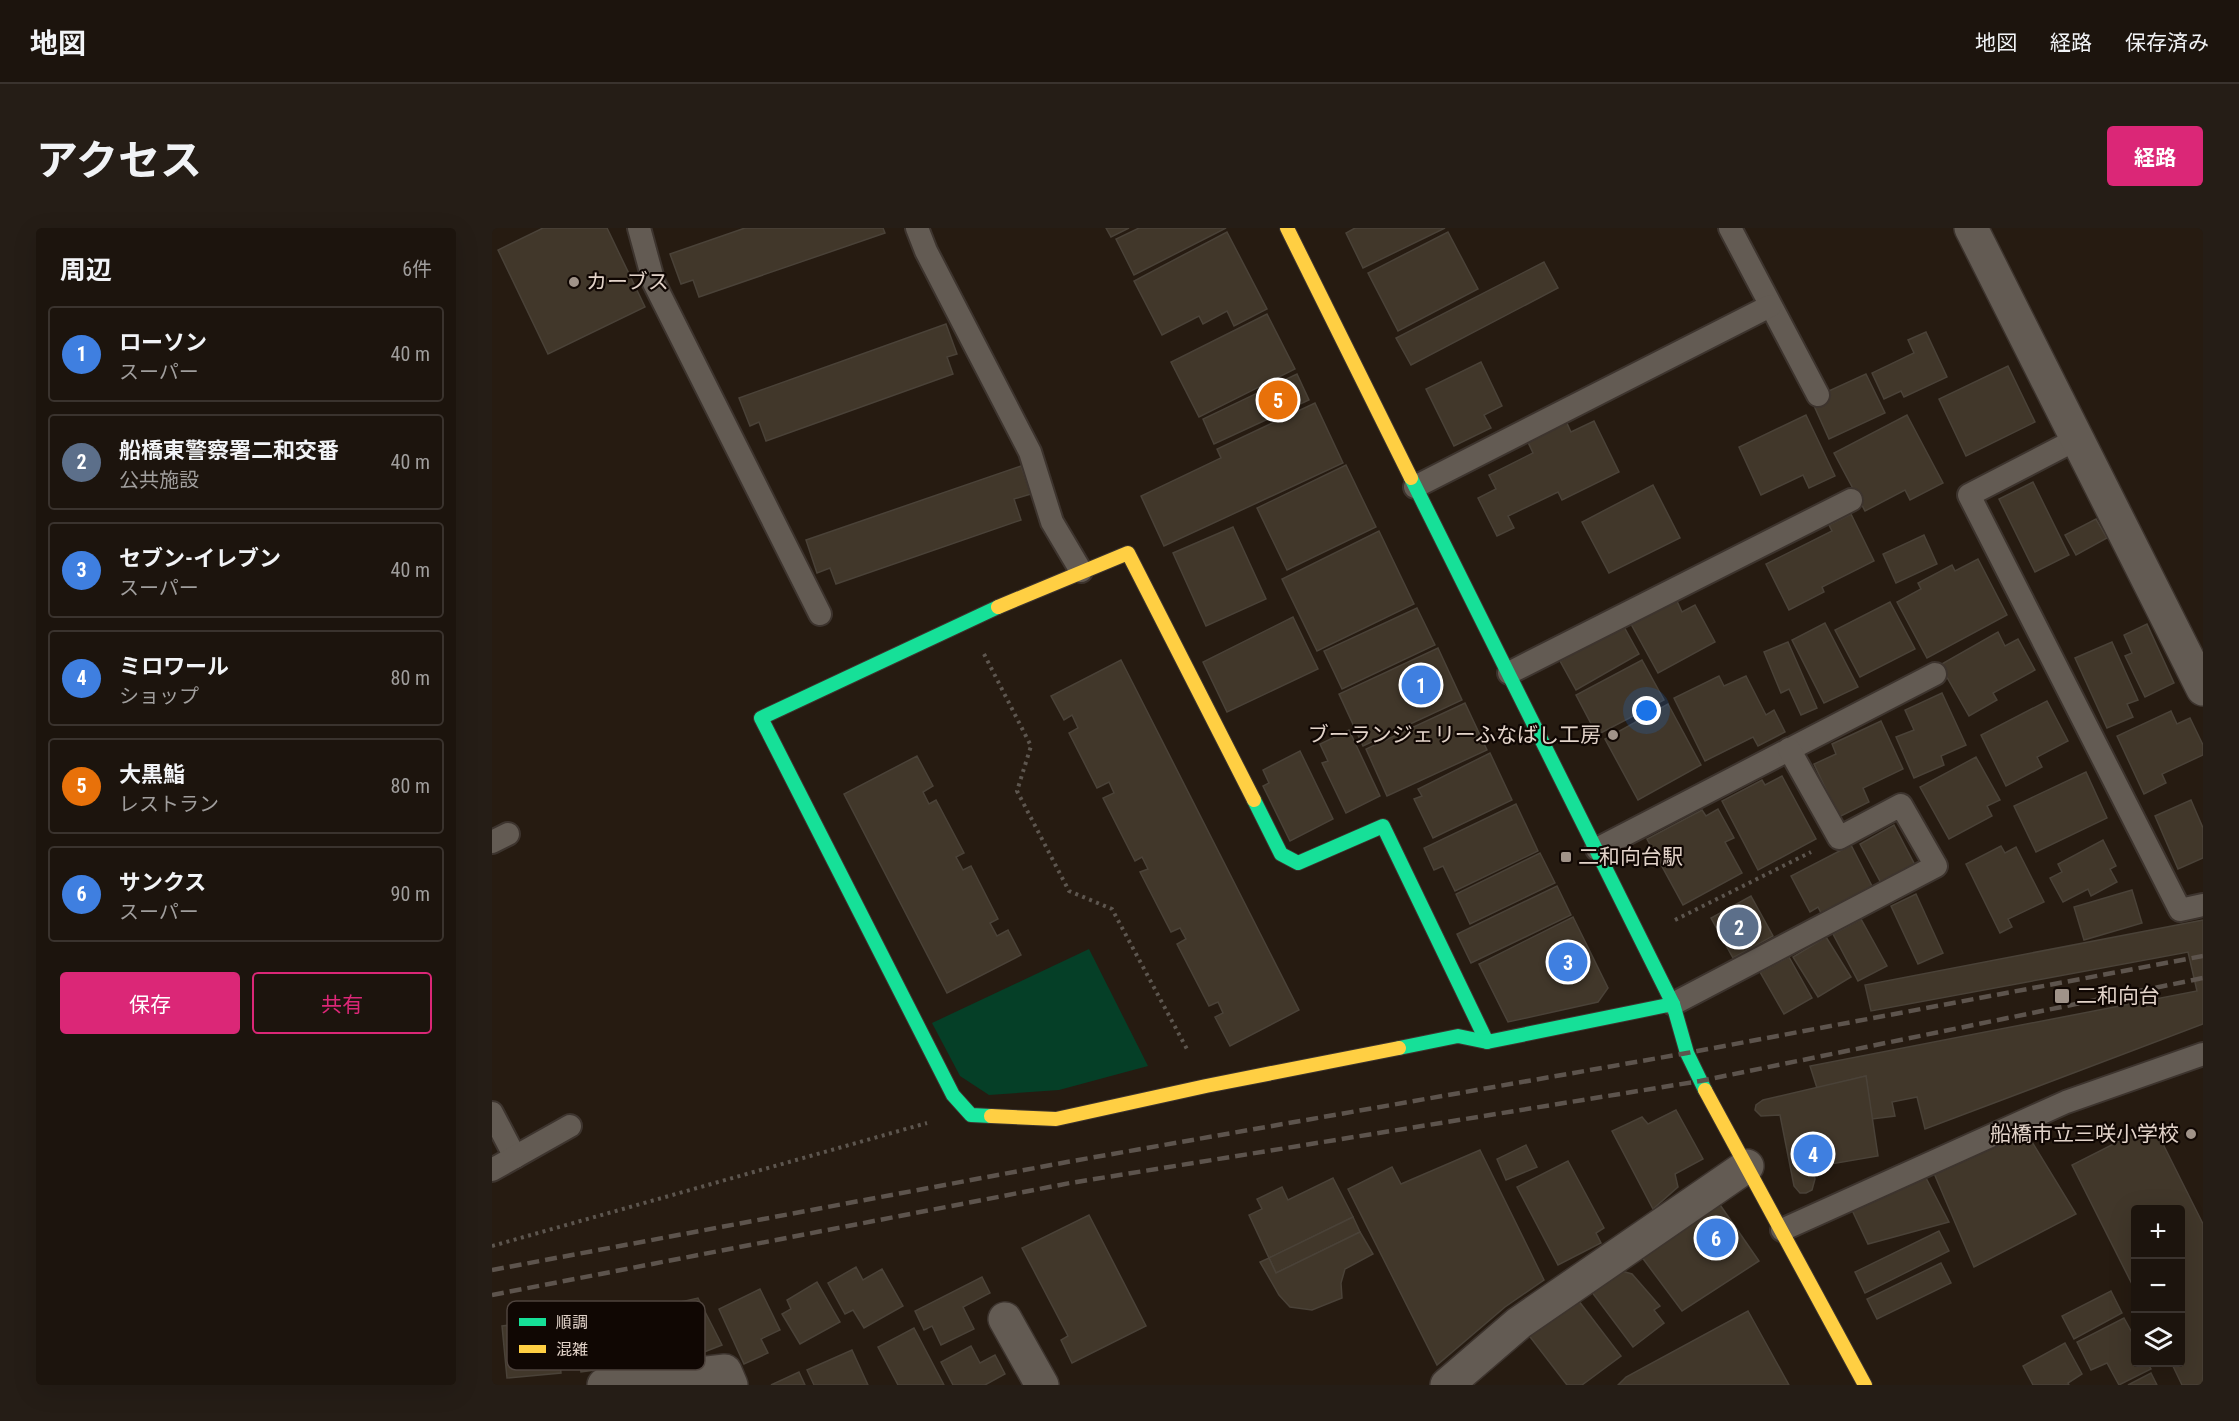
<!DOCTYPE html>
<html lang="ja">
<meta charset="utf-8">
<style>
body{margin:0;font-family:"Roboto Condensed","Noto Sans JP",sans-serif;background:#251d16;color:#f1f3f6}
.controls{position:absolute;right:18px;bottom:18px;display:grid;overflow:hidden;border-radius:6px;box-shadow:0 6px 24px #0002}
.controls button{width:54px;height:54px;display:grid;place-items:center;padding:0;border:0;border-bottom:2px solid #3a332e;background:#1c140d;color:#f1f3f6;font:30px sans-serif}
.you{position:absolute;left:1155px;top:483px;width:21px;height:21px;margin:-15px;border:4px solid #fff;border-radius:50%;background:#1a73e8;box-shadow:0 0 0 9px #1a73e833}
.badge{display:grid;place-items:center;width:39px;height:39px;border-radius:50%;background:#db2777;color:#fff;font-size:20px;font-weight:700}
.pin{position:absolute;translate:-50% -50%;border:3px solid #fff;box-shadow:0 2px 6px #0006}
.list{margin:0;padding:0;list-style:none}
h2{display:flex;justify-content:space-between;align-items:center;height:78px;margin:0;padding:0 24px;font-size:26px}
h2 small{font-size:20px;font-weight:400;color:#a09e9d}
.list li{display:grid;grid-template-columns:39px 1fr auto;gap:18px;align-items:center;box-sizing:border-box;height:96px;margin:0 12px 12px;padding:0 12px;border:2px solid #3a332e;border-radius:6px}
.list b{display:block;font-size:22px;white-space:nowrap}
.list p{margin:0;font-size:20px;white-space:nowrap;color:#a09e9d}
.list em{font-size:20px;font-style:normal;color:#a09e9d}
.actions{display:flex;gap:12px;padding:18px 24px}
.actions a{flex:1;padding:14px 0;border:2px solid #db2777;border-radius:6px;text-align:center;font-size:21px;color:#db2777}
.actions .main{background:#db2777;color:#fff}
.icon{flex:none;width:33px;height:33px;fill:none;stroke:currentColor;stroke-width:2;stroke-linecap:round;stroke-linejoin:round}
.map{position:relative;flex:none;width:1711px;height:1157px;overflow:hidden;border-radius:6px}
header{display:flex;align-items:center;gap:36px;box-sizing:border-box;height:84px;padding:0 30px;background:#1c140d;border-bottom:2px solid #3a332e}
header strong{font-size:28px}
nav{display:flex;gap:33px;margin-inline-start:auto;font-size:21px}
.intro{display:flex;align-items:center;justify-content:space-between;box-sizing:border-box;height:144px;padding:0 36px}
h1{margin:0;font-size:42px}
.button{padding:15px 27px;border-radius:6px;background:#db2777;color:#fff;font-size:21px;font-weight:700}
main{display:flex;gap:36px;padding:0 36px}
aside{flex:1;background:#1c140d;border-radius:6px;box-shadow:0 6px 24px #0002}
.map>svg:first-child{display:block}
.green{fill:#053f27}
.building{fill:#41372a;stroke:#4a4238;stroke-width:1.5}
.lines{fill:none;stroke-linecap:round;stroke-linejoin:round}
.lane-casing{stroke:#3d342e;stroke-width:26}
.street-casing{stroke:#3d342e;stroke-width:36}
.fast-casing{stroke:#3d342e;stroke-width:16}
.slow-casing{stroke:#3d342e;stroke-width:16}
.path{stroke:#5d564f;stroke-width:4;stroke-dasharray:3 4.5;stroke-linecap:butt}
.lane{stroke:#635b53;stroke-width:22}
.street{stroke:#635b53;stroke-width:33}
.fast{stroke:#16e098;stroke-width:14}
.slow{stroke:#ffcf43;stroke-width:14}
.rail{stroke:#5d544d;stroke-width:4.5;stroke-dasharray:12 6;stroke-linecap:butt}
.poi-dot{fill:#a09389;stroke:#100703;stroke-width:2}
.labels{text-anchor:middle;stroke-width:4.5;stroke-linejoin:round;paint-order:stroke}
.poi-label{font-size:21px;fill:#e2d3c9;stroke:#100703;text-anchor:start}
.key{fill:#100703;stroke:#4f443e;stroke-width:1.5}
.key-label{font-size:16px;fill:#e2d3c9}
</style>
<header>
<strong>地図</strong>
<nav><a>地図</a><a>経路</a><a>保存済み</a></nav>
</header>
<div class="intro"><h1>アクセス</h1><a class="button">経路</a></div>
<main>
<aside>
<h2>周辺<small>6件</small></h2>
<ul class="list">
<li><span class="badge" style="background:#3f7fe0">1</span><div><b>ローソン</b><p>スーパー</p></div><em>40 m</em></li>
<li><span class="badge" style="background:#5c6f8a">2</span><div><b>船橋東警察署二和交番</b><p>公共施設</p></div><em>40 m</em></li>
<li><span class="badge" style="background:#3f7fe0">3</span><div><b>セブン-イレブン</b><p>スーパー</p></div><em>40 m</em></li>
<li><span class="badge" style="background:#3f7fe0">4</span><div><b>ミロワール</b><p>ショップ</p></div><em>80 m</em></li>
<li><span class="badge" style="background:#e8710a">5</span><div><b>大黒鮨</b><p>レストラン</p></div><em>80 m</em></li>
<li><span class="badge" style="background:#3f7fe0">6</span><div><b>サンクス</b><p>スーパー</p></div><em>90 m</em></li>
</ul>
<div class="actions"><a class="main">保存</a><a>共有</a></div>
</aside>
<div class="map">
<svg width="1711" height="1157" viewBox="0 0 1711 1157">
<rect width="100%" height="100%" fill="#261b11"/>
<polygon class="green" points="597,721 656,838 567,862 497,867 468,848 440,795"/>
<g class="building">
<polygon points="51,0 115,0 153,79 56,126 6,22"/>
<polygon points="253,0 391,0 393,5 207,69 201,52 189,56 178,26"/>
<polygon points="614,0 637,0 619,9"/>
<polygon points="647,0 734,0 642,47 624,11"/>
<polygon points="863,0 953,0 871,40 854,5"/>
<polygon points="735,4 775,81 742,98 735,83 711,96 707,88 670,107 642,53"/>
<polygon points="956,4 986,61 906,103 876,45"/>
<polygon points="1052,34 1066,60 919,137 904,110"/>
<polygon points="775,86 803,141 707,189 679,134"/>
<polygon points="454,96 465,126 455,129 461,146 274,213 267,194 258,198 247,170"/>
<polygon points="1434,104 1455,149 1412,169 1409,163 1392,171 1380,145 1422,125 1416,112"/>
<polygon points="989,134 1010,178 992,187 999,200 962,218 934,161"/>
<polygon points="1516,138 1543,194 1474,228 1447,171"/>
<polygon points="805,146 817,172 722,216 711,191"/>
<polygon points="1374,146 1393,185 1337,211 1319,171"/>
<polygon points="823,175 851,235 672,318 649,268 729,230 725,221"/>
<polygon points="1314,187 1343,248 1317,260 1311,247 1269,267 1247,219"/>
<polygon points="1415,187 1451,255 1418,272 1413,262 1373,283 1342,225"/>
<polygon points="1073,191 1079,204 1102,193 1127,244 1070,272 1066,264 1016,288 1022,300 1005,308 986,270 1004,261 997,247 1041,225 1034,210"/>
<polygon points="854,237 884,299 795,342 765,280"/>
<polygon points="529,238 539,266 522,271 529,292 344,356 338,340 325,345 314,312"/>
<polygon points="1541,254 1577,327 1543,344 1507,271"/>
<polygon points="1161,257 1188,310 1117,345 1090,294"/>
<polygon points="1359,286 1382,333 1330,359 1332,364 1297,382 1274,336 1340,303 1337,297"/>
<polygon points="1604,291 1615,310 1584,327 1573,307"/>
<polygon points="741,299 774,371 714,398 681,325"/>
<polygon points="887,303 922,376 825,423 790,351"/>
<polygon points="1432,307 1445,336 1404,355 1391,326"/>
<polygon points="1486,331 1515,387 1435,430 1405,374 1429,361 1426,355 1460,337 1463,343"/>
<polygon points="1184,371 1190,384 1203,377 1223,414 1166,445 1139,396"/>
<polygon points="1398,374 1423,421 1368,449 1343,402"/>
<polygon points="925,380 943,417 850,461 832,423"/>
<polygon points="801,389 826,441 735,484 711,434"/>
<polygon points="1333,395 1366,459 1332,475 1300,412"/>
<polygon points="1655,396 1682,455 1653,469 1633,428 1640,425 1632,407"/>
<polygon points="1131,397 1147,426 1084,462 1068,433"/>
<polygon points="1506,404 1513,418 1526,411 1543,442 1501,465 1505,472 1477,488 1448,437"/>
<polygon points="1296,414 1325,480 1309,487 1297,461 1289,465 1272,424"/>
<polygon points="1620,414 1646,472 1635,476 1641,489 1615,500 1583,430"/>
<polygon points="946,420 970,472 871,518 847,466"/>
<polygon points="629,432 807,782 738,818 723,789 731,785 726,774 717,778 685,716 694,711 688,700 679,704 648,644 656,641 650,629 643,633 611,570 622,565 617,554 605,560 577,505 586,500 580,487 572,492 559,468"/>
<polygon points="1150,432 1172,472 1105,507 1084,467"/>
<polygon points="1227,448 1232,458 1254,448 1274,487 1282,482 1293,504 1266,518 1261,509 1213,533 1182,470"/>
<polygon points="1450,465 1474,517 1449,528 1452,537 1422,550 1404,509 1422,502 1413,482"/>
<polygon points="1555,473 1576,513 1545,529 1550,539 1514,558 1489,507"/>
<polygon points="973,475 995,522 895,568 874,521"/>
<polygon points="1176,476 1209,537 1146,572 1113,511"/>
<polygon points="1679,483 1685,496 1698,490 1711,517 1711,527 1670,546 1674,555 1652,566 1625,508"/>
<polygon points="1389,493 1411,541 1371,560 1377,574 1347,589 1322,536 1344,526 1340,516"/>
<polygon points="857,502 888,568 854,585 830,535 836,533 828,516"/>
<polygon points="808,523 841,591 798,613 771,558 777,555 771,542"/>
<polygon points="998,525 1020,572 941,610 922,571 930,568 926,561"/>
<polygon points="425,528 441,558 431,564 437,576 444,572 472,625 464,629 471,642 479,638 506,691 498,695 505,708 516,702 529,727 455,765 352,566"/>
<polygon points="1484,529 1508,572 1495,578 1500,588 1457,611 1428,559"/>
<polygon points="1594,544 1615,590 1544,624 1522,578"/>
<polygon points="1290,548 1324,611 1266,642 1230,573 1270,552 1273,557"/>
<polygon points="1699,572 1711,600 1711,630 1686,641 1663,588"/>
<polygon points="1024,576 1046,623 963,663 951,638 942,642 932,620"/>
<polygon points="1226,581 1242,610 1233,614 1250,645 1191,677 1155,611 1210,582 1214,588"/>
<polygon points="1402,597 1423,637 1389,655 1368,616"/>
<polygon points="1611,612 1624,638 1618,641 1625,654 1599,668 1596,661 1571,674 1558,650 1570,644 1566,636"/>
<polygon points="1359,617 1382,662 1331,689 1326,679 1318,684 1299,648"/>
<polygon points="1509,618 1513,625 1524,619 1552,674 1516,691 1520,699 1508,705 1474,636"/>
<polygon points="1048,625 1063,655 978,696 964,666"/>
<polygon points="1065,658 1079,687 979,735 965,706"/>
<polygon points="1640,662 1650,695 1592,712 1582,679"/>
<polygon points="1424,666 1451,725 1426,736 1399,678"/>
<polygon points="1259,668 1281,708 1241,730 1219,690"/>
<polygon points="1081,689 1116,760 1106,774 1016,794 987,736"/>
<polygon points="1369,691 1395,738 1366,753 1341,706"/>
<polygon points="1711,692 1711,796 1433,901 1425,869 1400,874 1403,888 1380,891 1374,848 1325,860 1318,838 1705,763 1696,724 1379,783 1373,757"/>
<polygon points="1334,709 1359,749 1326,769 1301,729"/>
<polygon points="1297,729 1320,770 1292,786 1268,744"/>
<polygon points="1374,848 1386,928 1321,939 1323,951 1320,962 1314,965 1308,965 1302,958 1288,887 1269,888 1263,882 1264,877 1271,872"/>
<polygon points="1184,882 1211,931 1183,946 1186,959 1161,981 1120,903 1150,889 1156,896"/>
<polygon points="1661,896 1711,996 1711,1157 1690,1157 1679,1134 1688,1134 1688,982 1644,982 1644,1064 1580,937"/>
<polygon points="1534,904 1584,986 1482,1039 1441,943"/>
<polygon points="1034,917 1045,939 1014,952 1005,931"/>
<polygon points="988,922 1052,1052 1013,1079 945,1137 856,961 900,939 909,956"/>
<polygon points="1076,933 1112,1000 1104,1005 1109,1015 1066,1037 1025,959"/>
<polygon points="1433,948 1457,994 1376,1016 1359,980"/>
<polygon points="841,950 861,989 777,1030 757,987 770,981 765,971 790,959 796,972"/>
<polygon points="1224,971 1267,1033 1190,1083 1146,1024"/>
<polygon points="597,987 654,1098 580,1135 569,1112 576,1108 530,1020"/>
<polygon points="861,989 868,1004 784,1045 777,1030"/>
<polygon points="1447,1003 1457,1023 1373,1065 1363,1044"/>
<polygon points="868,1004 881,1026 853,1041 849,1055 850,1070 820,1082 798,1079 787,1067 768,1034 777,1030 784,1045"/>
<polygon points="1449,1035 1459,1055 1385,1091 1375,1071"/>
<polygon points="364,1039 371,1052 390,1041 411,1078 372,1100 361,1082 353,1086 336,1055"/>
<polygon points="1123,1041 1140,1046 1168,1078 1162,1082 1172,1095 1141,1119 1096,1059"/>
<polygon points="490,1049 498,1065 471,1079 482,1101 449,1117 440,1098 432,1102 423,1083"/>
<polygon points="325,1054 348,1094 308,1116 290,1086 299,1081 295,1072"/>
<polygon points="268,1061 288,1102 269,1111 276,1125 252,1136 227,1081"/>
<polygon points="1619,1063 1630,1085 1582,1111 1570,1088"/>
<polygon points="1083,1068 1129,1128 1090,1157 1075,1157 1035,1105"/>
<polygon points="206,1070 230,1117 189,1133 186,1122 146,1132 135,1086"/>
<polygon points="1256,1083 1297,1157 1126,1157 1134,1149"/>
<polygon points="127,1087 132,1129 117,1130 118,1140 89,1144 87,1132 76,1133 71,1093"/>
<polygon points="1632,1090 1644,1112 1644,1134 1655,1134 1659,1141 1627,1157 1615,1135 1599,1142 1585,1114"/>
<polygon points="64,1092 69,1145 15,1150 10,1098"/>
<polygon points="422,1100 452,1157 406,1157 386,1119"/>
<polygon points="1573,1115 1590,1146 1576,1155 1577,1157 1541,1157 1531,1138"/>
<polygon points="479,1118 488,1135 503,1127 513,1146 493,1157 461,1157 449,1134"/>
<polygon points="360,1122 376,1157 322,1157 315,1142"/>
<polygon points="307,1144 313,1157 279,1157"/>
<polygon points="1659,1145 1665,1157 1636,1157"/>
</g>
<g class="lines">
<g class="lane-casing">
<g id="lane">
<polyline points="147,0 162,55 328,386"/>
<polyline points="425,0 434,23 538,224 560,294 589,343"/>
<polyline points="1238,0 1326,167"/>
<polyline points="1585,211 1477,267 1688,682 1711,677"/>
<polyline points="923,259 1278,78"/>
<polyline points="1017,445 1359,272"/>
<polyline points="0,614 16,606"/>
<polyline points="1105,621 1443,446"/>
<polyline points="1181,776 1444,638 1409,577 1347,610 1297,521"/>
<polyline points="0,885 23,929"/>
<polyline points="0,942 78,898"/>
<polyline points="1290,1002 1574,874 1711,826"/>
</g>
</g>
<g class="street-casing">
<g id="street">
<polyline points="1479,0 1711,461"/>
<polyline points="513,1091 550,1157"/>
<polyline points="112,1157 233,1143 239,1157"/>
<polyline points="955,1157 1027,1095 1255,938"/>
</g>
</g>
<g class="fast-casing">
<g id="fast">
<polyline points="919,250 1181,776 1195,825 1213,862"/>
<polyline points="762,572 789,626 806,635 891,598 995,814"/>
<polyline points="907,820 966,808 995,814 1181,776"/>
<polyline points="499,888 479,887 461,867 269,490 506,379"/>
</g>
</g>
<g class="slow-casing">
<g id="slow">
<polyline points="795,0 919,250"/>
<polyline points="506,379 636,325 762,572"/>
<polyline points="1213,862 1373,1157"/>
<polyline points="499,888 564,891 714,858 907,820"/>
</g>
</g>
<g class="path">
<polyline points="492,426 539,518 525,563 577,663 620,681 696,823"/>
<polyline points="1183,692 1319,624"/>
<polyline points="0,1018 435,895"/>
</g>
<use href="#lane" class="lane"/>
<use href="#street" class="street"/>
<use href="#fast" class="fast"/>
<use href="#slow" class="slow"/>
<g class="rail">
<polyline points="0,1042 575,934 1195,825 1711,728"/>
<polyline points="0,1067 578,955 1208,853 1711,750"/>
</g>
</g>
<g class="poi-dot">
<circle cx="82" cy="54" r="6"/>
<circle cx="1121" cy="507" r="6"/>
<rect x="1068" y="623" width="12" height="12" rx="3"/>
<rect x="1562" y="760" width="16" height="16" rx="3"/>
<circle cx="1699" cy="906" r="6"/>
</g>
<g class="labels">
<g class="poi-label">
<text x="94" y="61">カーブス</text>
<text x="1109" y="514" text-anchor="end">ブーランジェリーふなばし工房</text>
<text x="1086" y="636">二和向台駅</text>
<text x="1584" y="775">二和向台</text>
<text x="1687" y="913" text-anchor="end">船橋市立三咲小学校</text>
</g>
</g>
<rect x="15" y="1073" width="198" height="69" rx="9" class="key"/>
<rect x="27" y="1090" width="27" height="8" fill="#16e098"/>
<rect x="27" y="1117" width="27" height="8" fill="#ffcf43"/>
<g class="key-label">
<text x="64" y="1100">順調</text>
<text x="64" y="1127">混雑</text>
</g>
</svg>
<div class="controls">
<button>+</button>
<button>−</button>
<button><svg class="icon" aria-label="layers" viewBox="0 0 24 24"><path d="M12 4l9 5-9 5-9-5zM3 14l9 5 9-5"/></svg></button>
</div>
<div class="you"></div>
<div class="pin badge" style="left:929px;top:457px;background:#3f7fe0">1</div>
<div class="pin badge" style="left:1247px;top:699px;background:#5c6f8a">2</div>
<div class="pin badge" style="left:1076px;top:734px;background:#3f7fe0">3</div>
<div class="pin badge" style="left:1321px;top:926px;background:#3f7fe0">4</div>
<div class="pin badge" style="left:786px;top:172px;background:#e8710a">5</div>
<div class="pin badge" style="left:1224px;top:1010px;background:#3f7fe0">6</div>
</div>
</main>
